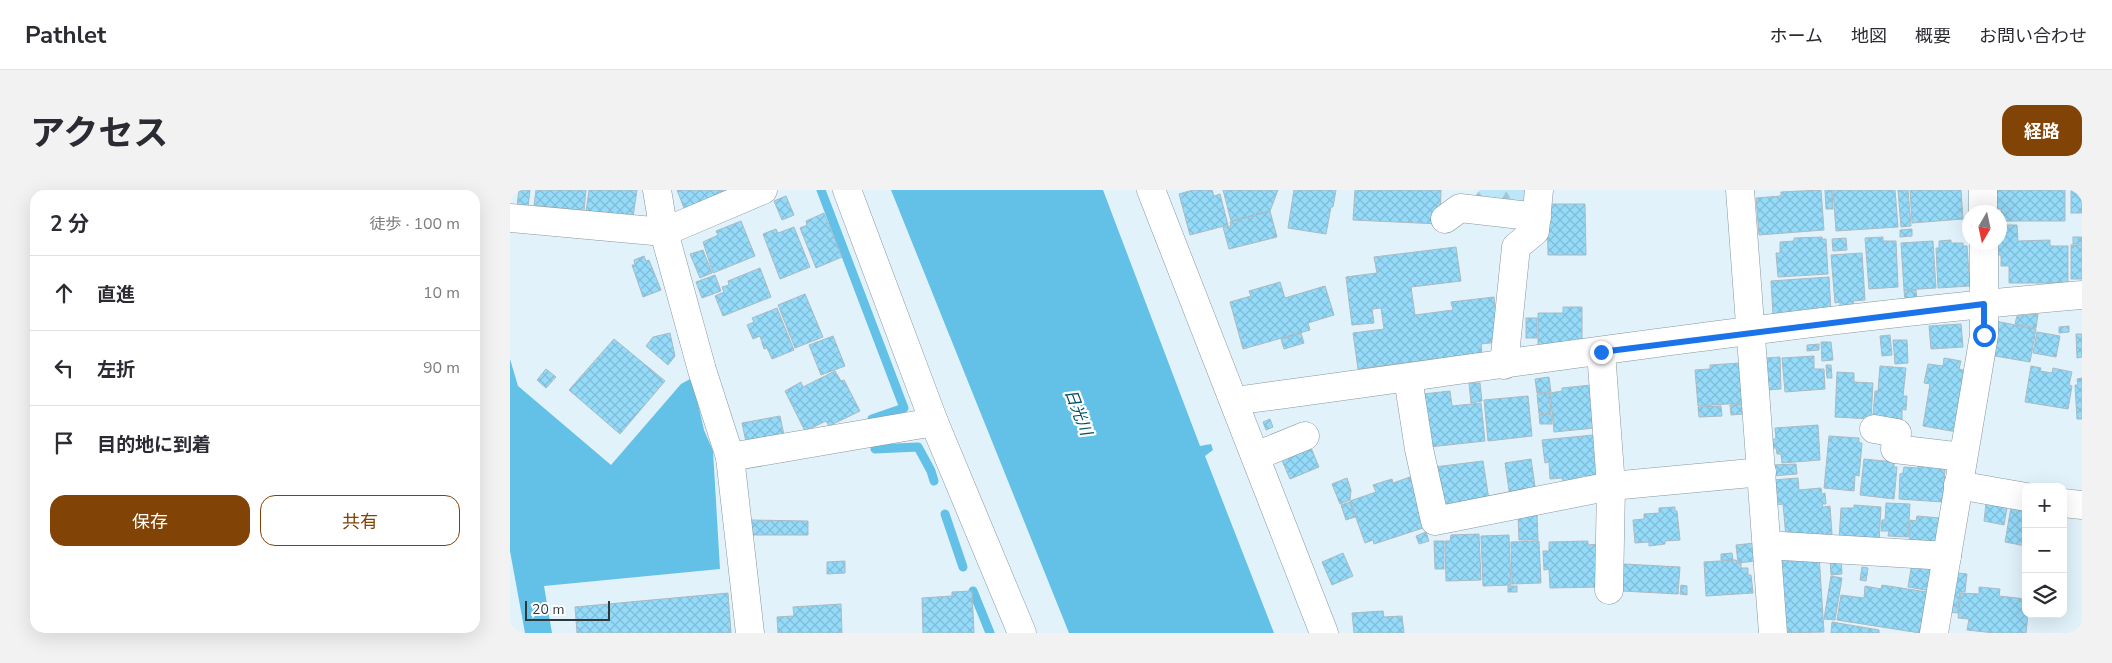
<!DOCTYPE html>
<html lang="ja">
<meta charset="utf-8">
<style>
body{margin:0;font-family:"Nunito Sans","Noto Sans JP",sans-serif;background:#f2f2f3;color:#2b2b33}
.controls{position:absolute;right:15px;bottom:15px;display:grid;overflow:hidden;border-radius:10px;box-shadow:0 5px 20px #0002}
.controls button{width:45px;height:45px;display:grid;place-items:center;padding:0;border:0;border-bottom:1px solid #e1e1e2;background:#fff;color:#2b2b33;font:25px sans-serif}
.compass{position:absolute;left:1452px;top:15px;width:45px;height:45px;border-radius:50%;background:#fff;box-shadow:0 5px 20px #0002;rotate:189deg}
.scale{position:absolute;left:15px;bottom:12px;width:85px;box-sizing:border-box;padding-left:5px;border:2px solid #31383b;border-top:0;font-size:14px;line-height:18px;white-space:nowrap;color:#31383b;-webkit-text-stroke:4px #fff;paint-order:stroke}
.stop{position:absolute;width:15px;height:15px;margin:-11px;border:4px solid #1a73e8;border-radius:50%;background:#fff}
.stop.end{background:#1a73e8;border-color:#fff;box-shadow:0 1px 5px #0008}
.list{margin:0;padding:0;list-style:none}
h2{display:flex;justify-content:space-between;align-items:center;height:65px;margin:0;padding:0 20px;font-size:21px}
h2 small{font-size:16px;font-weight:400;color:#7c7c81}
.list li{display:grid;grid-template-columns:32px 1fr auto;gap:15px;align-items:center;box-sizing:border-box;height:75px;padding:0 20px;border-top:1px solid #e1e1e2}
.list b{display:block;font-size:19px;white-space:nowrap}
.list em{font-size:16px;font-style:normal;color:#7c7c81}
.actions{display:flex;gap:10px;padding:15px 20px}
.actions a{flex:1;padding:11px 0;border:1px solid #824306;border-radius:15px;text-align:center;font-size:18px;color:#824306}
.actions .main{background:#824306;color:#fff}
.icon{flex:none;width:28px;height:28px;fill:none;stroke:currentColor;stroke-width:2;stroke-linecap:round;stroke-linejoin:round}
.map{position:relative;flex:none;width:1572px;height:443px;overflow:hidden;border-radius:15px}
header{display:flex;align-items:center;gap:30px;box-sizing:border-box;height:70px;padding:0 25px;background:#fff;border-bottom:1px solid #e1e1e2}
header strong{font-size:24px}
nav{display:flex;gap:28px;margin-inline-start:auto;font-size:18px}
.intro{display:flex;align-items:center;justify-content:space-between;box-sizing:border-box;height:120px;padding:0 30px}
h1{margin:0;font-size:35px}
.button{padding:12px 22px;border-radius:15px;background:#824306;color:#fff;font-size:18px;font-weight:700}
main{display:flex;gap:30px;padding:0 30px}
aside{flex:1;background:#fff;border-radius:15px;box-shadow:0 5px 20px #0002}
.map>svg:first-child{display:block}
.forest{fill:url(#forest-firs)}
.water{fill:#63c0e6}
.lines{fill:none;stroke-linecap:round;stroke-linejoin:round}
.stream{stroke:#63c0e6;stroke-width:9}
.building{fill:url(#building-cross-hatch);stroke:#aabac2}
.minor-casing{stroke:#88979f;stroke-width:29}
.minor{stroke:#fff;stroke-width:28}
.route{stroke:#1a73e8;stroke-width:6}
.labels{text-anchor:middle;stroke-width:4.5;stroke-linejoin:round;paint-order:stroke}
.water-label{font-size:16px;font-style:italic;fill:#00526b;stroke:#fff}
</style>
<header>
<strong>Pathlet</strong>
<nav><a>ホーム</a><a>地図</a><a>概要</a><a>お問い合わせ</a></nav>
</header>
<div class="intro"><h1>アクセス</h1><a class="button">経路</a></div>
<main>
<aside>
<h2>2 分<small>徒歩 · 100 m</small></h2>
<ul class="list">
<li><svg class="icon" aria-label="ahead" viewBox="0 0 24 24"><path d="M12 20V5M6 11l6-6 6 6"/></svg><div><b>直進</b></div><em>10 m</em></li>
<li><svg class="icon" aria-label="left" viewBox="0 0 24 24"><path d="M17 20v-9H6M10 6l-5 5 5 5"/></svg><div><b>左折</b></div><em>90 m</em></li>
<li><svg class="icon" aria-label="arrive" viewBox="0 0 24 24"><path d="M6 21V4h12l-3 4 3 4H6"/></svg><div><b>目的地に到着</b></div></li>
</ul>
<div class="actions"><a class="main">保存</a><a>共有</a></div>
</aside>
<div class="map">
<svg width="1572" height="443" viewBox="0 0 1572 443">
<defs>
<pattern id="forest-firs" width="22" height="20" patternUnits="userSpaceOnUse" patternTransform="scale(1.25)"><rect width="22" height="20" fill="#bce6f9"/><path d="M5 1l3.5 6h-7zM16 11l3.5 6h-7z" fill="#a2c6d6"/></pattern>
<pattern id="building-cross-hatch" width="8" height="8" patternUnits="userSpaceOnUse" patternTransform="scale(1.25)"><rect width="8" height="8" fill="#94daf9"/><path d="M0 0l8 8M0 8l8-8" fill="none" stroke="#80bcd6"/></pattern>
</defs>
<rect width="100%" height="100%" fill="#e1f2fa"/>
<polygon class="forest" points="970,0 1017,0 1016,15 962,8"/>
<g class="water">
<polygon points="381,0 593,0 690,256 701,254 703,260 695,266 764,443 559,443"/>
<polygon points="0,169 8,196 101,275 171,194 182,188 194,240 203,261 210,379 34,396 42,443 15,443 0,361"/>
</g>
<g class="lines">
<g class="stream">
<polyline points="311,0 394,218 362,229"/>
<polyline points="365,259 408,257 421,281 424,291"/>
<polyline points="435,324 453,377"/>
<polyline points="463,401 480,443"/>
</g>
</g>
<g class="building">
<polygon points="9,0 20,0 18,18 7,16"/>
<polygon points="26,0 76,0 74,21 24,15"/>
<polygon points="79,0 127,0 123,27 76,21"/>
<polygon points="167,0 215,0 216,2 174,18"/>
<polygon points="683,0 702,0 704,6 710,4 718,35 680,45 669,4"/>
<polygon points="713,0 768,0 760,21 721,31"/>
<polygon points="784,0 826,0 823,17 821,17 816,44 778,38"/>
<polygon points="845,0 931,0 930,34 843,30"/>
<polygon points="1311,0 1314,40 1249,45 1246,8 1271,6 1271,2"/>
<polygon points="1315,0 1322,0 1323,19 1316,19"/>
<polygon points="1323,0 1385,0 1388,37 1326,41"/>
<polygon points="1388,0 1398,0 1401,36 1391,37"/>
<polygon points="1400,0 1451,0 1453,29 1402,33"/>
<polygon points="1486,0 1555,0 1555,31 1491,31 1491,19 1486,19"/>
<rect x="1561" y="0" width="11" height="23"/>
<polygon points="276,6 284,25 272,30 264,11"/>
<polygon points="1037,14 1075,14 1076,65 1038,65"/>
<polygon points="760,21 767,47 719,59 713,37 721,36 720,32"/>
<polygon points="314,23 332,67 306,78 290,38 297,35 296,31"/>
<polygon points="231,31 245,66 203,83 193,52 208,45 206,41"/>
<polygon points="1490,35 1507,35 1508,51 1540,50 1540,56 1558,56 1558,93 1499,93 1499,76 1491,76 1491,65 1487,65"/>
<polygon points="284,37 300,77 270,89 253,44 266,39 268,43"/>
<polygon points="1402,39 1402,46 1390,47 1390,40"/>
<polygon points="1312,47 1312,49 1316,49 1318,84 1268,87 1266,63 1270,63 1270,52 1284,51 1284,48"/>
<polygon points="1373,47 1373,51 1386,51 1388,97 1359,99 1355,48"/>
<rect x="1563" y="47" width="9" height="7"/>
<polygon points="1336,48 1337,60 1323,61 1322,49"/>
<polygon points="1441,50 1441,53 1453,53 1453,56 1457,56 1460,96 1428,98 1426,58 1429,58 1429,51"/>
<polygon points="1423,51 1426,98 1394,100 1391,53"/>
<rect x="1561" y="55" width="11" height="34"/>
<polygon points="946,57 951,91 901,97 905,125 943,120 941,112 984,107 989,152 971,154 972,163 848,179 843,143 874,139 871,118 862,119 864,133 842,135 836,87 867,83 864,67"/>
<polygon points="193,60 202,83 190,88 180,64"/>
<polygon points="1352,63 1355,110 1343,111 1344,117 1330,118 1330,112 1325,113 1321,65"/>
<polygon points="134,66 136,71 139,70 151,100 133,107 122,75 125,75 124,70"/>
<polygon points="250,78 261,107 213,126 205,106 214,102 212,97 219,95 218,91"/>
<polygon points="205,85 211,101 192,108 186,92"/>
<polygon points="1319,87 1321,122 1263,125 1261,91"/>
<polygon points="770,92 775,108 815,96 824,125 798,133 800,140 733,159 720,112 741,106 739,101"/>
<polygon points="1394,100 1406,100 1407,110 1395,111"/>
<polygon points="295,104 313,147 285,158 268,115"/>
<polygon points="1053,117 1072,117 1072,155 1028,155 1028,123 1053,123"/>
<polygon points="267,118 284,160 262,169 257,158 254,159 250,146 243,149 237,135 244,132 242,128"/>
<polygon points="1528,124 1526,138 1505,134 1507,126"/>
<rect x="1016" y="128" width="11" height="20"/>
<polygon points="1485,131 1526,139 1520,172 1479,165"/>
<polygon points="1451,134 1453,157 1421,159 1419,136"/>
<polygon points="1559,136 1559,142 1549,143 1549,137"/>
<polygon points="1527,142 1550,146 1546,167 1523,163"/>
<polygon points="160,143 165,166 158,175 136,156 143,147"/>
<polygon points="791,143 794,153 774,159 771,149"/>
<polygon points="1566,144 1572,144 1572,167 1567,168"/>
<polygon points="1380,145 1382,165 1372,166 1370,146"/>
<polygon points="323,146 335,176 311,185 299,155"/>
<polygon points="104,149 155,191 110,244 59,200"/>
<polygon points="1383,150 1397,150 1398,173 1385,174"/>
<polygon points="1311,152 1321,152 1323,170 1312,171"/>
<polygon points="1309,154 1309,160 1297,161 1297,155"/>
<polygon points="1304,166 1304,179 1314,179 1315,199 1275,202 1272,168"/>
<polygon points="1270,167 1271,199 1258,200 1256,168"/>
<polygon points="1434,168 1451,171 1449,179 1457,181 1447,242 1413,236 1420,194 1414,193 1418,174 1433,176"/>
<polygon points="1230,173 1233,213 1188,216 1185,180 1200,179 1200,175"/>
<polygon points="1316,175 1321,175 1322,188 1317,188"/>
<polygon points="1370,176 1396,178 1393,206 1397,206 1396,220 1392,219 1392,231 1366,229 1367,225 1363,225 1365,201 1368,201"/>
<polygon points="1521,176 1531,178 1530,181 1542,183 1543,178 1562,182 1559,195 1562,196 1558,219 1515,212"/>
<polygon points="36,179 46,187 36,198 27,190"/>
<polygon points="325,181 331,191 334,190 350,221 319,236 316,231 295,241 275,201 291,192 293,197"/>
<polygon points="1327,182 1344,183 1344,192 1363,193 1361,229 1325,227"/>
<polygon points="1039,187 1041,202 1027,203 1025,189"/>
<polygon points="1572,188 1572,229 1567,229 1565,195 1568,195 1567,189"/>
<polygon points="959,193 970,193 972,211 961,213"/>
<polygon points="1081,195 1085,238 1044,242 1040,203 1052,201 1052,198"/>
<polygon points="940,201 942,216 971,213 975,251 919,257 913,204"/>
<polygon points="1039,203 1041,223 1029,224 1027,204"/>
<polygon points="1018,206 1022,246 978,251 974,210"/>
<polygon points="1233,214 1234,224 1221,225 1220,215"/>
<polygon points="1211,216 1212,226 1189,227 1188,217"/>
<polygon points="1041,224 1042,234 1030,234 1029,225"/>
<polygon points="270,226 274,245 236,252 232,233"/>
<polygon points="760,229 763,237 756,240 753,232"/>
<polygon points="1308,235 1310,270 1272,273 1271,264 1267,264 1266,258 1263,258 1262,249 1266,249 1265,238"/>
<polygon points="1083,245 1087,285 1071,286 1071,291 1053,293 1052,288 1040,289 1039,272 1035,273 1032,250"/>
<polygon points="1319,246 1349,248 1349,253 1352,253 1349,286 1345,285 1344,301 1314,298"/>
<polygon points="799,253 809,277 780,289 770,266"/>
<polygon points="1021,269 1026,303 1000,307 995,273"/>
<polygon points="1354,269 1384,272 1384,277 1387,277 1384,309 1350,305"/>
<polygon points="973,271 979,310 929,317 924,277"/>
<polygon points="1286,274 1287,284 1263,286 1262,275"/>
<polygon points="1408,276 1435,278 1433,312 1389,309 1390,284 1393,283 1394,277 1408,278"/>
<polygon points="900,287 914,332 911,333 913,338 864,354 863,350 855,353 840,311 866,302 863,295 882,289 883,293"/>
<polygon points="837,288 841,300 840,310 830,314 822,294"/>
<polygon points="1288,288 1289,300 1311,298 1312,304 1315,303 1316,314 1312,314 1313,317 1320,316 1322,344 1276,347 1273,314 1264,315 1262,290"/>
<polygon points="840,312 845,327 836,330 831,315"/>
<polygon points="1376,313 1400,314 1398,347 1378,346 1379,341 1371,341 1372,330 1375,330"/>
<polygon points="1476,314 1497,318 1494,335 1474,331"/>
<polygon points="1344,315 1371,317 1369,352 1329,350 1331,318 1344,318"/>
<polygon points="1165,317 1165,321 1167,321 1170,350 1155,351 1155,354 1139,356 1139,352 1125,353 1123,330 1134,329 1134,324 1149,323 1149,318"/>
<polygon points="1501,317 1516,319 1516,356 1495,352"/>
<polygon points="1027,324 1028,350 1009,350 1008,325"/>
<polygon points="1407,326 1430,328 1428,353 1399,351 1400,330 1406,331"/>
<polygon points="241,330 298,331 298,345 242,345"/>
<polygon points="916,342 919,351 909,354 906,346"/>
<polygon points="969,344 971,390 936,391 935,351 940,351 941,345"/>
<polygon points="999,345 1001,395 973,396 971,346"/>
<polygon points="924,351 934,351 934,379 925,379"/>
<polygon points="1029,351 1031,393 1002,394 1001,352"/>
<polygon points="1078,351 1078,355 1089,354 1090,397 1040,398 1039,379 1034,380 1033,361 1039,361 1039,352"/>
<polygon points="1245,353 1246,371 1228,373 1226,355"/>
<polygon points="833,363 843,386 822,395 812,372"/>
<polygon points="1222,363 1223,370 1211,370 1211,364"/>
<polygon points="1309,365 1314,442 1275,443 1269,368"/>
<polygon points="1320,368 1331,368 1332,384 1321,385"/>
<polygon points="1226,370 1227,373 1231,373 1231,378 1238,378 1238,385 1241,385 1243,403 1196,406 1194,372"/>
<polygon points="335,371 335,383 317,384 317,372"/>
<polygon points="1402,373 1424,376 1421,401 1398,397"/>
<polygon points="1114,374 1170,377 1168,404 1112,401"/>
<polygon points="1352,377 1358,378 1356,391 1350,390"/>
<polygon points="1440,382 1457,384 1455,402 1450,402 1448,423 1435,422"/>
<polygon points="1321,386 1332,388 1325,430 1314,429"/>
<polygon points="1171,395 1177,396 1177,405 1170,404"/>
<polygon points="1372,395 1417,402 1410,443 1327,430 1331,405 1354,408 1355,396 1371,399"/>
<rect x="998" y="396" width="9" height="6"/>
<polygon points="1469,397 1490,399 1489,406 1516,409 1516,424 1518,424 1516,443 1485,443 1457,440 1459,429 1448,428 1451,403 1469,404"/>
<polygon points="462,401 464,443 413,443 412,408 442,406 442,402"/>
<polygon points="218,403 221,443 67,443 65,417"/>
<polygon points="331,414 332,443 268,443 267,427 284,426 283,417"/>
<polygon points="873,421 874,427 892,426 894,443 844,443 842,423"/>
<polygon points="1322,432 1369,440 1369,443 1321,443"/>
</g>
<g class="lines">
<g class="minor-casing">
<g id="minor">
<polyline points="147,0 154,42 192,180 220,267 240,443"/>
<polyline points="337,0 424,232 512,443"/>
<polyline points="641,0 814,443"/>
<polyline points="1230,0 1263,443"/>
<polyline points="1473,0 1473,22"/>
<polyline points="0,28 154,42 253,0"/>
<polyline points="935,29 950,18 1027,27"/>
<polyline points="1091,162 1101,296 1099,400"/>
<polyline points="994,175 1006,57 1025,41 1029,0"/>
<polyline points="898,188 909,259 925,331 1101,296 1252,282"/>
<path d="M724,211c282,-38 565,-82 848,-106"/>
<polyline points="1364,239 1387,243 1385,259 1453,267"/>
<polyline points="746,266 795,246"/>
<polyline points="220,267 424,232"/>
<polyline points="1448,295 1516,307"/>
<polyline points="1553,313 1572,315"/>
<polyline points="1257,355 1437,366"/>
<polyline points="1424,443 1474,145 1474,52"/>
</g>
</g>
<use href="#minor" class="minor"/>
</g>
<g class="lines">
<polyline class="route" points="1091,162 1474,114 1474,145"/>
</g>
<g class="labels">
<g class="water-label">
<text transform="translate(569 222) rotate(69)" y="6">日光川</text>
</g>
</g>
</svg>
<div class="controls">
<button>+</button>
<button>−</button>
<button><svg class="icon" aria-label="layers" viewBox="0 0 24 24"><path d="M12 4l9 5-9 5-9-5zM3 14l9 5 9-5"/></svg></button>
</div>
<svg class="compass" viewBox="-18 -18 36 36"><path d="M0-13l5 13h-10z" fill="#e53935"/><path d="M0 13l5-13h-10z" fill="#7c7c81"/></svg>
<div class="scale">20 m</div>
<div class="stop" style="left:1474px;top:145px"></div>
<div class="stop end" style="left:1091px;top:162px"></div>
</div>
</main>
